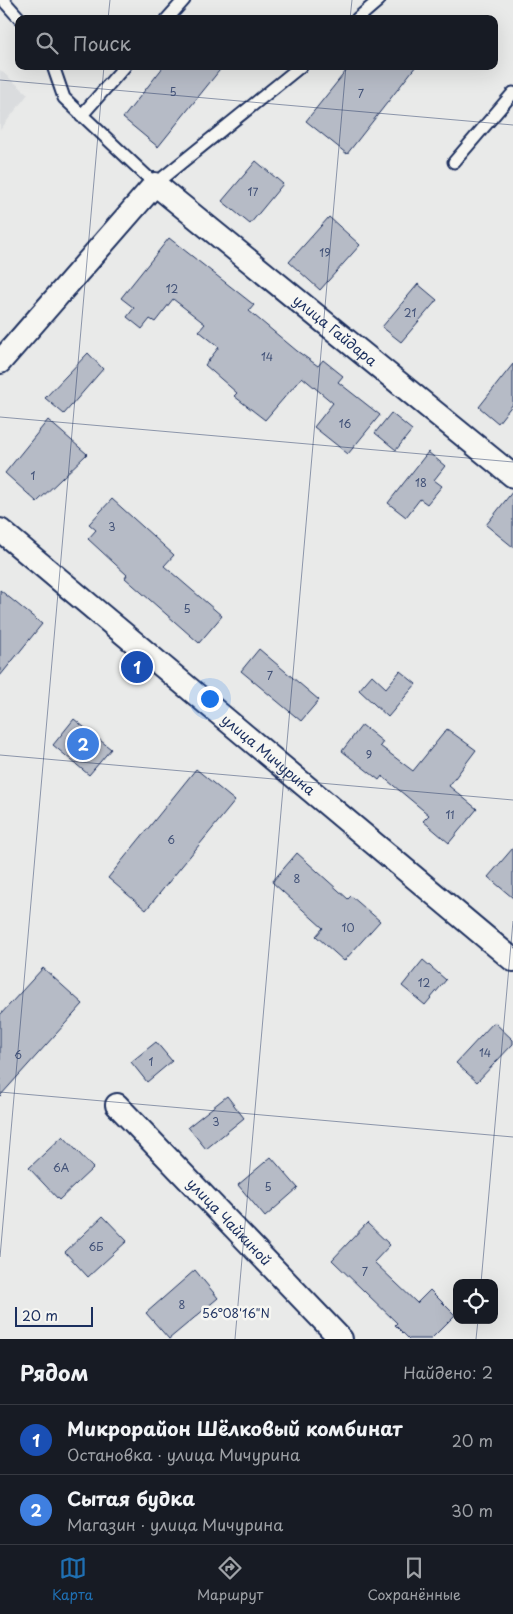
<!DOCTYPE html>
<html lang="ru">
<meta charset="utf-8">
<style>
body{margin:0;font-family:"Playpen Sans",sans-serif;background:#20242c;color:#f1f3f6}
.controls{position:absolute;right:15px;bottom:15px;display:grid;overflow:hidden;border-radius:10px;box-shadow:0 5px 20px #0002}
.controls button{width:45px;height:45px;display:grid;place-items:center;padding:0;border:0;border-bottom:1px solid #363941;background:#171b24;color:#f1f3f6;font:25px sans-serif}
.scale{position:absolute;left:15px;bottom:12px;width:78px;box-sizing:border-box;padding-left:5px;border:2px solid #1b2f5e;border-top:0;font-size:14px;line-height:18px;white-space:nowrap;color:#1b2f5e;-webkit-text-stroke:4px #f6f6f2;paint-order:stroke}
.you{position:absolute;left:209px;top:698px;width:18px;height:18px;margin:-12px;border:4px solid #fff;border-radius:50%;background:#1a73e8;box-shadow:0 0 0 8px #1a73e833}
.badge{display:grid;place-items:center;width:32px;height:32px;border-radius:50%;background:#1f6fb2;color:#fff;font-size:16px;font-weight:700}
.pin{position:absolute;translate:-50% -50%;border:2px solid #fff;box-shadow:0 1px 5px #0006}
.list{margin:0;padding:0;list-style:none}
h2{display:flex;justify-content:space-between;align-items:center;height:65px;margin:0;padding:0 20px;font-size:21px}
h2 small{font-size:16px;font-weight:400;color:#9ea1a6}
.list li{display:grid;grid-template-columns:32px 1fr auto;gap:15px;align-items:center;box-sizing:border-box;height:70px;padding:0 20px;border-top:1px solid #363941}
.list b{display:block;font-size:19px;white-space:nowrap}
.list p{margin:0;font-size:16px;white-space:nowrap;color:#9ea1a6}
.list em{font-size:16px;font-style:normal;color:#9ea1a6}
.icon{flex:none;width:28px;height:28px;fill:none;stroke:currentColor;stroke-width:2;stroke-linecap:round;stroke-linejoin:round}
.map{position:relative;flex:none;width:513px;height:1339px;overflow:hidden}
.search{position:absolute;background:#171b24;box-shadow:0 5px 20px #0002;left:15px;right:15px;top:15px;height:55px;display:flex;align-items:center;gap:12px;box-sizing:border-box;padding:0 18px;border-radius:10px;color:#9ea1a6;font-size:19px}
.sheet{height:205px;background:#171b24}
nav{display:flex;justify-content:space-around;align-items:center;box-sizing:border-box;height:70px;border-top:1px solid #363941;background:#171b24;font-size:14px;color:#9ea1a6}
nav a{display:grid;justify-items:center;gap:2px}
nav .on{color:#1f6fb2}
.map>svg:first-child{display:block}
.built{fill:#dadcde}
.building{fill:#b6bbc6;stroke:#1b2f5e}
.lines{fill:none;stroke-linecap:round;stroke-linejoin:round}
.lane-casing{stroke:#1b2f5e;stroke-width:15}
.street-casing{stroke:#1b2f5e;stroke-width:26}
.lane{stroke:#f6f6f2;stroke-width:11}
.street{stroke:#f6f6f2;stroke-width:22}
.ticks{fill:none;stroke:#1b2f5e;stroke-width:1;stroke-opacity:0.45}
.labels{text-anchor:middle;stroke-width:5;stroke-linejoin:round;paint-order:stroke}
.number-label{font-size:11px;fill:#425278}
.street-label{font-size:14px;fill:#1b2f5e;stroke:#f6f6f2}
.ticks-label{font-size:12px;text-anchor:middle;fill:#1b2f5e;stroke:#f6f6f2;stroke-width:5;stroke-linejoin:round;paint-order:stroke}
</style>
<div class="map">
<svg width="513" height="1339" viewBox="0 0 513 1339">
<rect width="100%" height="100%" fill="#e9eae9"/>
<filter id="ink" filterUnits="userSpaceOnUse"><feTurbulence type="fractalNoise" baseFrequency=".02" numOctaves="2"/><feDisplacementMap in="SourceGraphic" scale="10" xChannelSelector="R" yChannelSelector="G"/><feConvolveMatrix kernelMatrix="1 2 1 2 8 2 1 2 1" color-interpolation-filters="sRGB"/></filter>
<g filter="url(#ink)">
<polygon class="built" points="0,70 28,94 0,130"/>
<g class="building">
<polygon points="164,66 223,66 158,147 123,118"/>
<polygon points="350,66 416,66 347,154 306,121"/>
<polygon points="256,161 283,184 250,224 222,201"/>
<polygon points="329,217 360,245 320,290 289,262"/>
<polygon points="169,238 254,305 249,311 297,351 318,366 323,360 343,376 338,382 380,415 348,454 314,427 333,403 302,377 265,420 234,396 237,393 205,365 219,347 199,331 205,324 173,299 155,322 150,319 142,329 127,317 134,308 121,298"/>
<polygon points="418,284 437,300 401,342 382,327"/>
<polygon points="88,353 103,369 64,414 45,398"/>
<polygon points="513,364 513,404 498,423 479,407"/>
<polygon points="391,413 412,430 396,450 375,433"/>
<polygon points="48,420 87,454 37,502 5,473"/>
<polygon points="428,452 445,466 434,480 442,486 427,504 420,499 406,517 388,503"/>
<polygon points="513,491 513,547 486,525"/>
<polygon points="112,499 174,555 164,566 222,616 199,643 125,578 127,575 88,539 96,530 89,524"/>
<polygon points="0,590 42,624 0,676"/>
<polygon points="259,649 319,700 301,721 241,671"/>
<polygon points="400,671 416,684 388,717 359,690 372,675 386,688"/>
<polygon points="74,719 111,749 89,775 53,745"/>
<polygon points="362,725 383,742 380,746 413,771 447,729 476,750 449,786 477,809 449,843 423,821 429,815 382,776 379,780 342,751"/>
<polygon points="196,769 235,801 146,910 108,878"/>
<polygon points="513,848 513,898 488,877"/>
<polygon points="297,853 348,899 351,896 380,921 344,961 316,936 323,928 272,882"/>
<polygon points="423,960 446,980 425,1005 402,986"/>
<polygon points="43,968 83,1004 0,1096 0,1015"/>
<polygon points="494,1022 513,1040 513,1044 477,1082 456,1063"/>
<polygon points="156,1042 172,1061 147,1082 131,1062"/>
<polygon points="227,1096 244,1118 206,1149 188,1127"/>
<polygon points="63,1136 93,1168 59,1200 29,1168"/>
<polygon points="271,1157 298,1188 265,1217 238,1185"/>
<polygon points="103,1216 127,1241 88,1277 65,1252"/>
<polygon points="367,1223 390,1245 374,1262 417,1303 430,1290 455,1315 431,1339 409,1339 395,1325 397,1323 332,1260"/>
<polygon points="195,1270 218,1298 169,1339 146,1313"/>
</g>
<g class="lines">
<g class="lane-casing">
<g id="lane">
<polyline points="3,0 20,19"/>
<polyline points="167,19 184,0"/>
<polyline points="357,19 379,0"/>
<polyline points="53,66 64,98 155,184 301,66"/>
<polyline points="81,116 125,66"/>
<polyline points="454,162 513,93"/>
</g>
</g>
<g class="street-casing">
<g id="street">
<path id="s1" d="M0,362l155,-178 358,292"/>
<path id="s2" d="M0,530l513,430"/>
<path id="s3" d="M117,1105l224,234"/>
</g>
</g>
<use href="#lane" class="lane"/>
<use href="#street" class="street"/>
</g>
</g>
<path class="ticks" d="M108,19l2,-19M350,19l2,-19M0,80l513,45M0,417l513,45M0,755l513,45M0,1092l513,45M0,1257l104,-1191M481,1283l32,-362M235,1339l111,-1273M476,1339l2,-19"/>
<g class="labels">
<g class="number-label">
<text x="173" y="96">5</text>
<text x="361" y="98">7</text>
<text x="253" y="196">17</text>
<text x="325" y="257">19</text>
<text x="172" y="293">12</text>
<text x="410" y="317">21</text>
<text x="267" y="361">14</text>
<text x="345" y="428">16</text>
<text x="33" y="480">1</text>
<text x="421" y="487">18</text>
<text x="112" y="531">3</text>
<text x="187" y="613">5</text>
<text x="270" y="680">7</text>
<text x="369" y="759">9</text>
<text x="450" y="819">11</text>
<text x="171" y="844">6</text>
<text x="297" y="883">8</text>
<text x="348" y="932">10</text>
<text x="424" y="987">12</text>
<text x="485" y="1057">14</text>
<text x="18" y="1059">6</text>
<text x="151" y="1066">1</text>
<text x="216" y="1126">3</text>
<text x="61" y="1172">6А</text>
<text x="268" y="1191">5</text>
<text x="96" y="1251">6Б</text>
<text x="365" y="1276">7</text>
<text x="182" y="1309">8</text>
</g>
<g class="street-label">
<text dy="5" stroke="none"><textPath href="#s1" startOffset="468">улица Гайдара</textPath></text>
<text dy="5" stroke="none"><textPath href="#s2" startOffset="350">улица Мичурина</textPath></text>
<text dy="5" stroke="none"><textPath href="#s3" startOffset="162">улица Чайкиной</textPath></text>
</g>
</g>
<g class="ticks-label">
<text x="236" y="1318">56°08'16"N</text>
</g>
</svg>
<div class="controls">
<button><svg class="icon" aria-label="locate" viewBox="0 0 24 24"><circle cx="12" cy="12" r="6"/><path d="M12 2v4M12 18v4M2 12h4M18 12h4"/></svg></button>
</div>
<div class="scale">20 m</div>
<div class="you"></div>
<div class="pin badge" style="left:137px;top:667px;background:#1a4fb4">1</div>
<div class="pin badge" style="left:83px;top:744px;background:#3f7fe0">2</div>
<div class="search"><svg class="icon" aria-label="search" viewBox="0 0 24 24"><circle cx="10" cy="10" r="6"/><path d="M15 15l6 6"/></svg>Поиск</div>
</div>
<section class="sheet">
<h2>Рядом<small>Найдено: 2</small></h2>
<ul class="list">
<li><span class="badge" style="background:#1a4fb4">1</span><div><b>Микрорайон Шёлковый комбинат</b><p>Остановка · улица Мичурина</p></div><em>20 m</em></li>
<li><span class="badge" style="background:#3f7fe0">2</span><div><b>Сытая будка</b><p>Магазин · улица Мичурина</p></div><em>30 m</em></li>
</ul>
</section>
<nav>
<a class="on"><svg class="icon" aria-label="map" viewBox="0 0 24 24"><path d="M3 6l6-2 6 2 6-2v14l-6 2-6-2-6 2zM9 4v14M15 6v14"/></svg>Карта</a>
<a><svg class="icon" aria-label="directions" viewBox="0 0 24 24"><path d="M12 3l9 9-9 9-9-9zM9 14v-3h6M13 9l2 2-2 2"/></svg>Маршрут</a>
<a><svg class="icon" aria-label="saved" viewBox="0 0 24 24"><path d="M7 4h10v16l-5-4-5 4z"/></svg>Сохранённые</a>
</nav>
